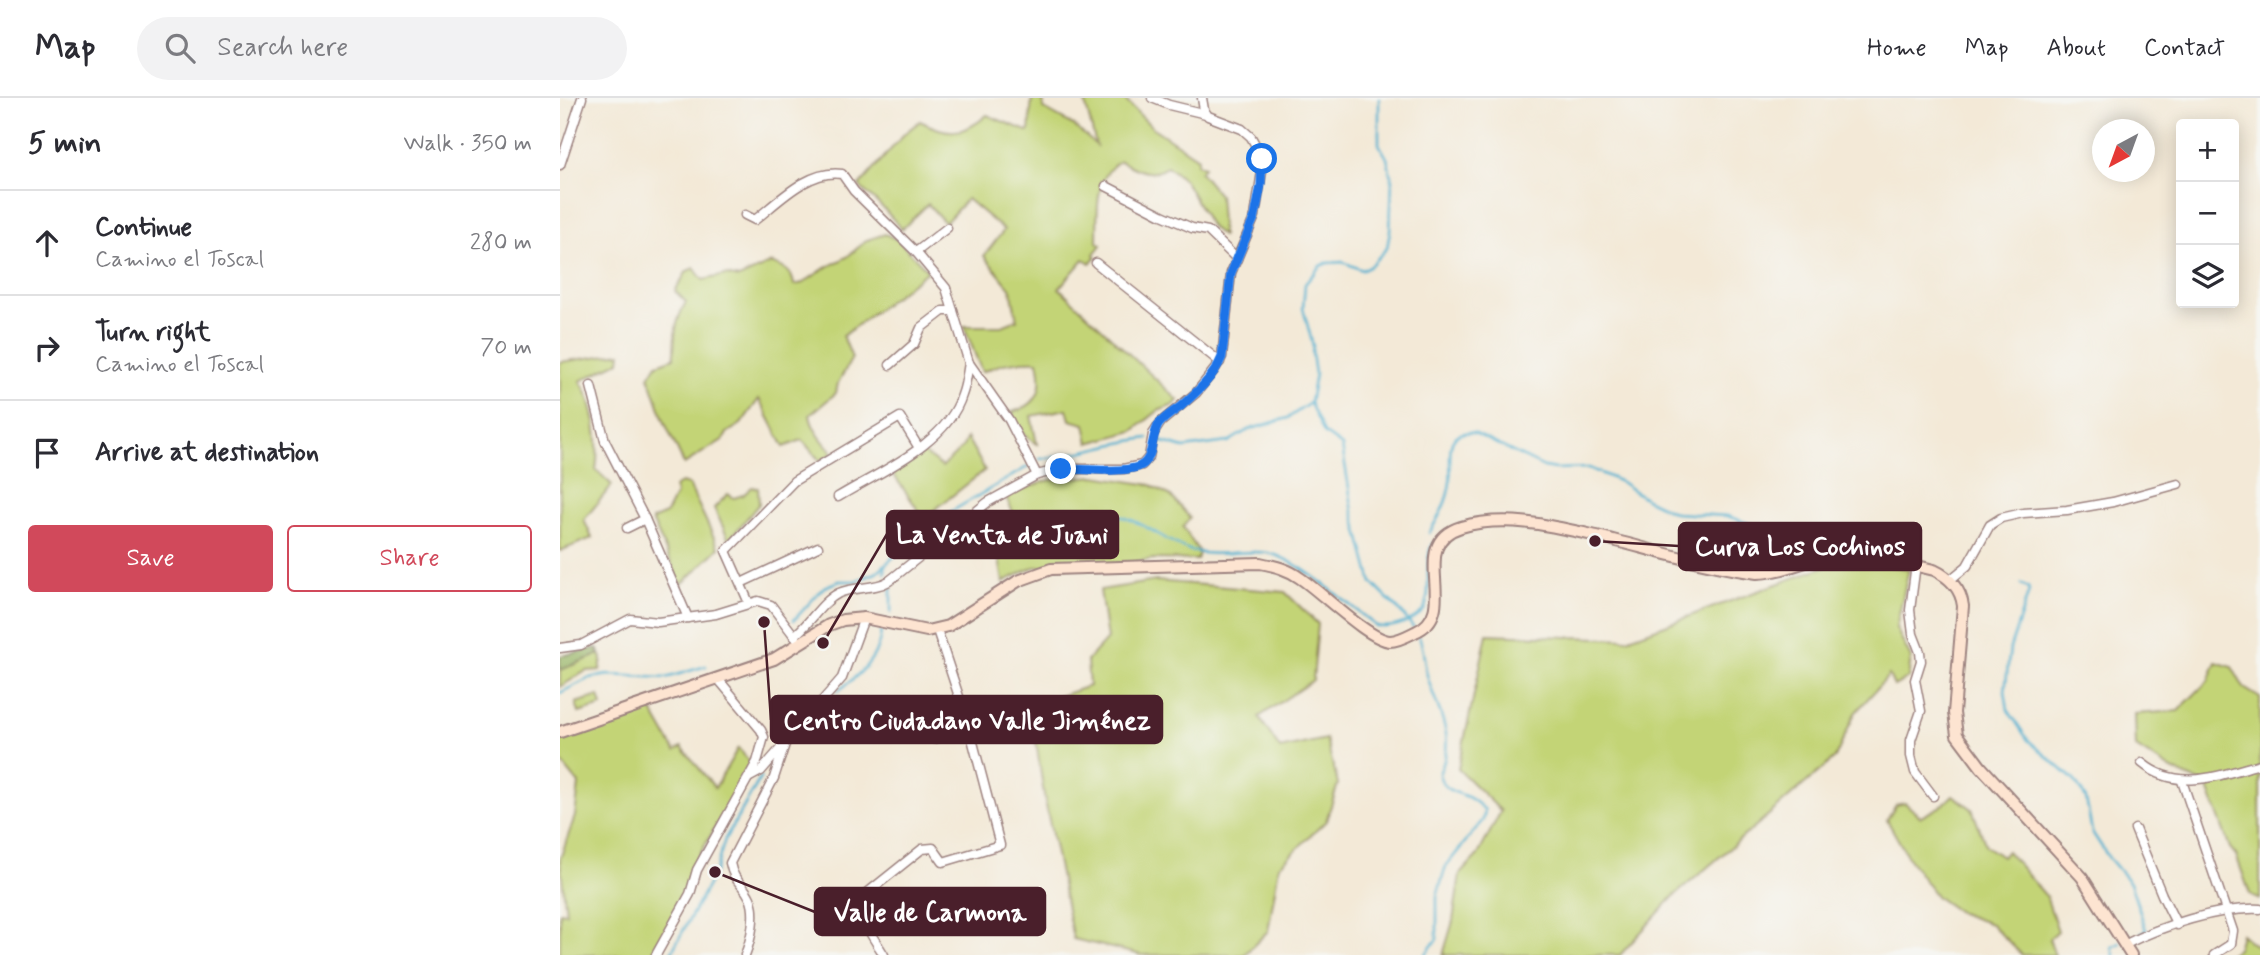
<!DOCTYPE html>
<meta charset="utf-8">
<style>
body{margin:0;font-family:Mynerve,sans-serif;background:#f2f2f3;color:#2b2b33}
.controls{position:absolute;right:21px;top:21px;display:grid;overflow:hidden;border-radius:7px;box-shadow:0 4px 18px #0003}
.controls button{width:63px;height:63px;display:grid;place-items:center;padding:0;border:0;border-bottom:2px solid #e1e1e2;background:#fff;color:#2b2b33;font:35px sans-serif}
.compass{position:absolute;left:1532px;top:21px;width:63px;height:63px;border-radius:50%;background:#fff;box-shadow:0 4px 18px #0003;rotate:221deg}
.stop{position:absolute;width:21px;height:21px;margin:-16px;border:5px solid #1a73e8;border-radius:50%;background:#fff}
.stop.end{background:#1a73e8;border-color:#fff;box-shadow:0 2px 7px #0008}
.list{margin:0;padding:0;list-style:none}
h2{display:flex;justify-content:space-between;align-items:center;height:91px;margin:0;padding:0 28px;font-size:30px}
h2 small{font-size:23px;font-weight:400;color:#7c7c81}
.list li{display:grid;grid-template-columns:46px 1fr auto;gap:21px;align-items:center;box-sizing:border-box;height:105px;padding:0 28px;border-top:2px solid #e1e1e2}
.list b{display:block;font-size:26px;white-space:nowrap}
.list p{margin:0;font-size:23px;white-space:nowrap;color:#7c7c81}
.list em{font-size:23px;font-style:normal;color:#7c7c81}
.actions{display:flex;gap:14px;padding:21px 28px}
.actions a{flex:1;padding:16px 0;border:2px solid #d1495b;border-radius:7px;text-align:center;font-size:24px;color:#d1495b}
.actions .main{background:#d1495b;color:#fff}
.icon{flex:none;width:38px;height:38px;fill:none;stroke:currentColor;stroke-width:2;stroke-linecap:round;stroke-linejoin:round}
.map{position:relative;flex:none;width:1700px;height:857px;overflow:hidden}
header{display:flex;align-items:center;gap:42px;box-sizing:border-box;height:98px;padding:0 35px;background:#fff;border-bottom:2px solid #e1e1e2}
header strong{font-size:33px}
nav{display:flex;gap:38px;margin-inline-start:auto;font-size:24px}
.search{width:490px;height:63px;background:#f2f2f3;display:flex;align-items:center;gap:18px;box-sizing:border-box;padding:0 24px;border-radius:38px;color:#7c7c81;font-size:26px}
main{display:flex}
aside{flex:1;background:#fff}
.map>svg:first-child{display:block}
.green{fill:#c3d476;stroke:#867a50;stroke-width:2}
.forest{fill:#9ab667;stroke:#726a49;stroke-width:2}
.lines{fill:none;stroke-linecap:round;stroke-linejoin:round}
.stream{stroke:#52b1d0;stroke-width:2.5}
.minor-casing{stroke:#9e8481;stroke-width:11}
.secondary-casing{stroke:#9e8481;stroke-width:14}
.minor{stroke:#fff;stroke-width:8}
.secondary{stroke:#fde4d1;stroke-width:10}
.route{stroke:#1a73e8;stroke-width:9}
.leader{fill:none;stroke:#4a1f2b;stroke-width:2.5}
.callout-dot{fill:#4a1f2b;stroke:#f6f6f2;stroke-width:2.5}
.callout{fill:#4a1f2b;stroke:#4a1f2b;stroke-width:2.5}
.callout-label{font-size:26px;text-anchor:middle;font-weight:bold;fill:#fff}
</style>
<header>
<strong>Map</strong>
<div class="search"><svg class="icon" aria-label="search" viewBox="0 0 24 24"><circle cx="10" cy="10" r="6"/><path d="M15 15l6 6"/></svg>Search here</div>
<nav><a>Home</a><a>Map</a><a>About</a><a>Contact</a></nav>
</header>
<main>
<aside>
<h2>5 min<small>Walk · 350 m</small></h2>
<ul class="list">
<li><svg class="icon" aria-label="ahead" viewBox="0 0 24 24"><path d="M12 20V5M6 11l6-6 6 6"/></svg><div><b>Continue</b><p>Camino el Toscal</p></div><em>280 m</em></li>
<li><svg class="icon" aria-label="right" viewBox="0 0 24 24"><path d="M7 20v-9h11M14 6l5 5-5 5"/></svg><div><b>Turn right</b><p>Camino el Toscal</p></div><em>70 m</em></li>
<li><svg class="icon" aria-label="arrive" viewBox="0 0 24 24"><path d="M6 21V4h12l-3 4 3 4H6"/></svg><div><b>Arrive at destination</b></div></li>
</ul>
<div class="actions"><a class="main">Save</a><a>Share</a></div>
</aside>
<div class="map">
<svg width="1700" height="857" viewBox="0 0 1700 857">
<rect width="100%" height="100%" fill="#f6f6f2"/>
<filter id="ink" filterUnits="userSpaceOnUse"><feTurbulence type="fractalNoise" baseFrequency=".0143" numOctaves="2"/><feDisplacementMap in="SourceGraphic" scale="14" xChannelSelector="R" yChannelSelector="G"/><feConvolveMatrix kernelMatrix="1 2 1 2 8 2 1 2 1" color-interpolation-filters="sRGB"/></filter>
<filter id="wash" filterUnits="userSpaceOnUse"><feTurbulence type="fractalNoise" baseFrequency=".00686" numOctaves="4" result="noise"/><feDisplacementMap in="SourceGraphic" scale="28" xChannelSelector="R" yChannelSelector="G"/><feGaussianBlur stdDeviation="1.57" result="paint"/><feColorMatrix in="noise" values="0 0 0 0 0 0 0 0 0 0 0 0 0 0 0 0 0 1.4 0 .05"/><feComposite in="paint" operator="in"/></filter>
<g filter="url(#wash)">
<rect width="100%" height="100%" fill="#f3e9d7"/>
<g class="green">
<path d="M472,0h11l1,11 29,16 23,20 -12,-47h39l30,30 45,30 -1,6 7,3 -4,5 19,23 3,41 -11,-9 -26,-46 -18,-15c-14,13 -32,3 -47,-5 -27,15 -22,54 -23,81l4,3 -7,9 2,3 -6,6 -6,-4 -25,29 119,112 -4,5 -16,6 -25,20 -44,12 -4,-19 -15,-4 -3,-11 -36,7 6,28c-11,-6 -24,-19 -25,-32 28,-7 32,-24 26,-51 -20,-1 -39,3 -56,11l-18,-46h38l15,-6 -6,-31 -27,-33 20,-26 -37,-31 -22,24 -17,-19 -26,25 -19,-21 -24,-22 46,-53 15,-12c27,14 43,15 67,-6l42,17z"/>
<path d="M325,136l13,6 30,31 -85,65 9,22 -14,25 -2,10 -26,22c2,15 14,27 23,38l-13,8 -18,-21 -18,7 -25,-48 -18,25 -14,9 -3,6 -40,25 -19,-41 -16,-46 8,-13 17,-6c0,-21 1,-37 12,-56l-11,-11 12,-20 7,-3 9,12 23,-5 13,3 32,-15c14,5 21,8 23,22l9,-2 22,-15 22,-11 20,-17z"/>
<path d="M61,255l-1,8 -40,20c15,21 20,64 16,89l16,15 -28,35 8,18 -32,13v-189z"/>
<polygon points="407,340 425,372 364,420 333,376 362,354 382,369 402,350"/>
<polygon points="535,378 591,387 611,398 630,420 623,429 639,454 637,462 594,461 555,467 474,469 443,484 436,444 456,437 460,430 445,397 490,382"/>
<polygon points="121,385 129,387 159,450 121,487 92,422 106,416 116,396 114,389"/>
<polygon points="192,389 198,390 199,406 169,442 154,410 168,396 174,400 183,397"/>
<polygon points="1285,461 1349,471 1336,530 1351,560 1348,580 1334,588 1329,577 1295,615 1275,660 1114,798 1060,857 883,857 893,823 900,776 918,757 941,713 898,671 927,536 1067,541"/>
<polygon points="596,483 725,494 758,526 753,582 699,619 720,651 766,641 778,686 766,723 719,768 708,833 684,857 582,857 513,841 484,697 471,608 529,588 527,563 547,541 540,492"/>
<polygon points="40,556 42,560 40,572 26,573 0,589 0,572"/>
<polygon points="1656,564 1672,569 1684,590 1700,600 1700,802 1690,796 1676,757 1670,750 1647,687 1612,672 1576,649 1575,616 1618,613 1648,583"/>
<polygon points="39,598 42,608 19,615 16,605"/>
<polygon points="91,611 115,653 122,649 155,690 178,650 192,666 133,768 125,797 91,857 0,857 0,814 6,815 0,761 15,718 19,686 0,663 0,642 59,626"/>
<polygon points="1393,697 1412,711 1426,748 1442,759 1447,753 1486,798 1498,833 1489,841 1495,857 1462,857 1431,826 1400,815 1377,799 1349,761 1327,722 1336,707 1345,705 1361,719 1383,707"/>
<polygon points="1681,836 1693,846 1700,848 1700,857 1668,857 1677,851"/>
</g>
<polygon class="forest" points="37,550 40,556 0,572 0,558"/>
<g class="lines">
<g class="stream">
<polyline points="750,305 764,335 782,348 793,414 812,485 842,515 853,529"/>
<polyline points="596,342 624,350 668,344 688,332 728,320 750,305 755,276 752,255 753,248 743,210 745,186 760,168 767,165 783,164 802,172 809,169 827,150 830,133 832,82 827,60 819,46 819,0"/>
<path d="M480,361c37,-4 71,-16 108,-21"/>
<path d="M559,418c27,6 47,27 73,35 26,7 51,-2 76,2 31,6 82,53 108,73 15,4 38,-5 48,-16 9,-21 -1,-45 8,-66"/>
<path d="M869,435c10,-16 19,-32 21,-51 3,-17 -10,-54 24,-49l70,34 11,2 34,-1 32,14 25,17 29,14 52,3 47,16"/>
<polyline points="325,475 325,466"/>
<polyline points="1461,486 1468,489 1469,493 1450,550 1445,593 1448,612 1468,642 1514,682 1522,694 1526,701 1532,734 1549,760 1570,785 1586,832 1581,835"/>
<polyline points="331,490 331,515"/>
<polyline points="234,522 264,489 279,483 295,483 316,475 370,426 469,368"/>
<path d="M857,535c8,14 6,27 10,42 10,38 31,58 12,99 5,17 12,16 26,22 8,2 14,9 20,14l-2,10 -37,46 -9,30v43l-12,16"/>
<path d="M278,593c20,-15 41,-32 43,-59"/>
<polyline points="0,595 30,580 49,577 106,580 146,568"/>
<polyline points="110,857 155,774 165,741 201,679"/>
<polyline points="1554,857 1552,849 1560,845"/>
</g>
</g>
</g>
<g filter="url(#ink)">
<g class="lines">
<g class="minor-casing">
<g id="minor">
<polyline points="592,0 609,7 646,16"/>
<polyline points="0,67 22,0"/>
<polyline points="546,88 602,117 632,130 648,133 677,161"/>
<path d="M185,117l10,5c24,-19 54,-51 87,-46l12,17 62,61 30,36 23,75 40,57 28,55"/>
<polyline points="356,154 387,130"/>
<polyline points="536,165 660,264"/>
<polyline points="330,267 354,246 361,230 383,213 393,213"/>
<polyline points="31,288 45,343 85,421 128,520"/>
<path d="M278,399c41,-25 109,-53 124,-102 4,-10 5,-21 7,-32"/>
<polyline points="67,430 85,421"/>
<polyline points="1356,466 1350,512 1353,536 1360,554 1361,563 1355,582 1361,613 1351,642 1351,658 1355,674 1373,698"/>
<polyline points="1390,482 1407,468 1430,427 1441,420 1463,415 1507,412 1553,404 1618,386"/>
<polyline points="181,485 258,449"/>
<polyline points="189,505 166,453 234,383 340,319 359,350"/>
<path d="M234,538c16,-12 27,-34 45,-43 16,-7 35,-3 50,-12l99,-79 49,-27 24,-6h62l19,-4 7,-8 4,-23 8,-12 35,-29 19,-24 7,-12 9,-84 24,-57 8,-51 -3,-12 -9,-16 -9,-8 -34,-13 -4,-6 -2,-12"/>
<polyline points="0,550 21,547 70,521 98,524 156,516 198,503 211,507 236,540"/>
<polyline points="374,641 458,615"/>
<path d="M1582,665c36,30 78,12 118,1"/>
<polyline points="190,679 201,673 282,580 304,520"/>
<polyline points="1622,683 1673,833 1671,846 1654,857"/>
<polyline points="1575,731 1602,797 1617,827"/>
<path d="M1564,847c37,-19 95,-38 136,-36"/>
<polyline points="96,857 130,796 137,772 197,664 204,639 201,632 158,581"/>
<path d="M185,857c6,-15 12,-42 5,-57 -7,-15 -16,-15 -20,-35l44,-85 11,-34"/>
<path d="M324,857c-11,-19 -32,-42 -17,-62l55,-44 11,-1 10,14 57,-17 -31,-118 -32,-97"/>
</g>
</g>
<g class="secondary-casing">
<path id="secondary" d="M0,634l214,-73 55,-34 14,-5 21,-2 63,13 21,-5 70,-45 33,-12 209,-6c15,3 28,6 40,15 20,13 69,62 90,63 8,0 17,-5 25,-9 48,-20 -10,-88 46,-105 45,-13 92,-1 136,9 53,13 107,30 160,37 34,-1 65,-22 99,-22l78,19c15,7 27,19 29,36l-9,107 3,22 24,32 101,110 49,78"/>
</g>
<use href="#minor" class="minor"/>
<use href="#secondary" class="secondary"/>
</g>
</g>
<g class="lines" filter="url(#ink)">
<path class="route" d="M501,371c22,0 57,4 77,-2 17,-6 12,-30 21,-43 6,-7 14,-12 21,-17 16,-14 34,-30 42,-50l9,-84 24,-57 6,-31 1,-26"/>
</g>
<path class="leader" d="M263 545L327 436M1035 443L1119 448M204 524L211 622M155 774L255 814"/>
<g class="callout-dot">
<circle cx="263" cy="545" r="7"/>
<circle cx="1035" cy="443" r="7"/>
<circle cx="204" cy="524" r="7"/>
<circle cx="155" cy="774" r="7"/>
</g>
<g class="callout">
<rect x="327" y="413" width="231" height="47" rx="7"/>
<rect x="1119" y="425" width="242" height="47" rx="7"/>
<rect x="211" y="598" width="391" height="47" rx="7"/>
<rect x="255" y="790" width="230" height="47" rx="7"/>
</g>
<g class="callout-label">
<text x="442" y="445">La Venta de Juani</text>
<text x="1240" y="457">Curva Los Cochinos</text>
<text x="407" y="631">Centro Ciudadano Valle Jiménez</text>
<text x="370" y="823">Valle de Carmona</text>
</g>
</svg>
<div class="controls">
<button>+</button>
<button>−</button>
<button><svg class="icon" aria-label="layers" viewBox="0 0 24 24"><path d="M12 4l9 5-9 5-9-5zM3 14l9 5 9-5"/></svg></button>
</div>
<svg class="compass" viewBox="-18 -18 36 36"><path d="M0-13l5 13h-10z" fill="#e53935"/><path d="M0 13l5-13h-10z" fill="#7c7c81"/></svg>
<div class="stop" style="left:702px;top:61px"></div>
<div class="stop end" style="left:501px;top:371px"></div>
</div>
</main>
